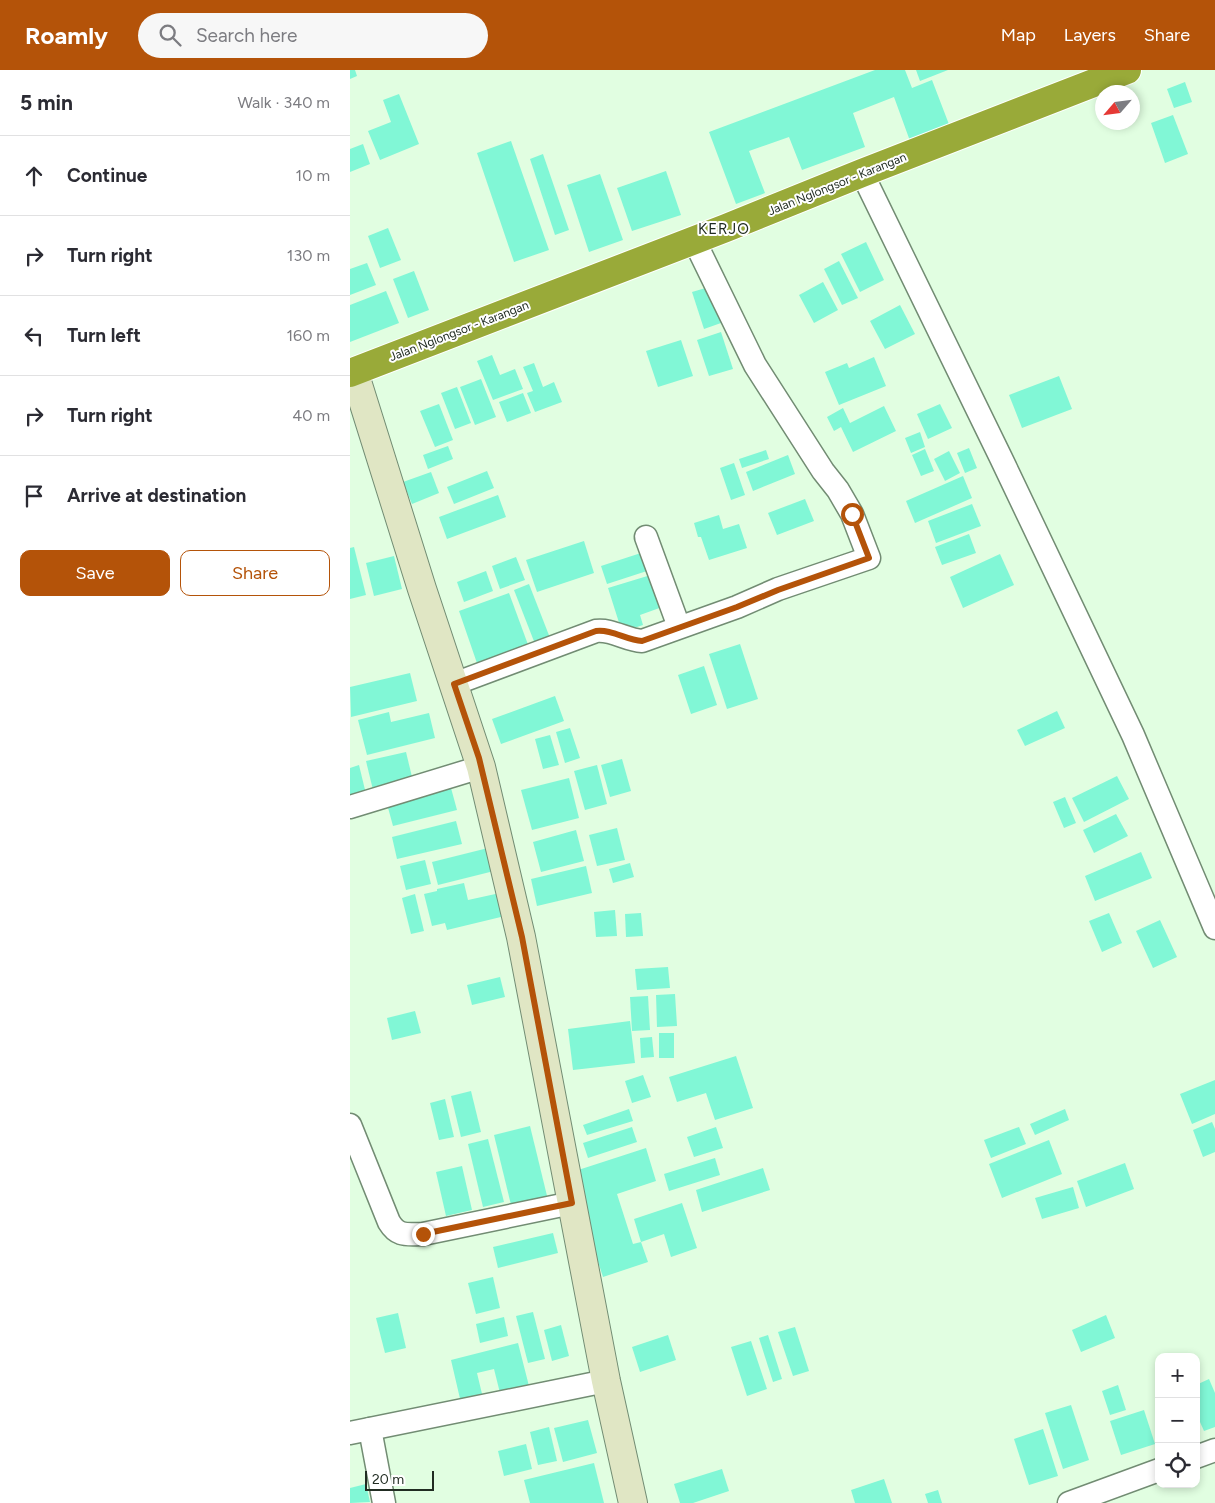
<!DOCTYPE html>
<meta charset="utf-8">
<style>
body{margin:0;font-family:Figtree,sans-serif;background:#f7f7f7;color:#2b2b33}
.controls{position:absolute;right:15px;bottom:15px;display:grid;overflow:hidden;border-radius:10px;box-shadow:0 2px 8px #0003}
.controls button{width:45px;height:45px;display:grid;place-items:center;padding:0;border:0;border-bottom:1px solid #e1e1e2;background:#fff;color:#2b2b33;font:25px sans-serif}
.compass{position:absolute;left:745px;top:15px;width:45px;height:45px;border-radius:50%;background:#fff;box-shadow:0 2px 8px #0003;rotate:242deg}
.scale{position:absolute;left:15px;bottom:12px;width:69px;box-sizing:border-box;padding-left:5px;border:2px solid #212c22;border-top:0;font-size:14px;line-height:18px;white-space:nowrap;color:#212c22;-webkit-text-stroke:4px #fff;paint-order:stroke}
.stop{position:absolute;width:15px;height:15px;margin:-11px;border:4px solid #b45309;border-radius:50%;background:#fff}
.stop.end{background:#b45309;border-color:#fff;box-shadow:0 1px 5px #0008}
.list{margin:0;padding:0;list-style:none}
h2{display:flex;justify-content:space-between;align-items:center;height:65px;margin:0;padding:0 20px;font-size:21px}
h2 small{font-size:16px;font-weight:400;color:#7c7c81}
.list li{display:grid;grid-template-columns:32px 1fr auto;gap:15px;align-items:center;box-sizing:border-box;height:80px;padding:0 20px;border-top:1px solid #e1e1e2}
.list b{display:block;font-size:19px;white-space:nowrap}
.list em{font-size:16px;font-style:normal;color:#7c7c81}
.actions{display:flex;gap:10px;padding:15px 20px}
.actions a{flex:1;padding:11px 0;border:1px solid #b45309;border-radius:10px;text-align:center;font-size:18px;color:#b45309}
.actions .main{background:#b45309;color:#fff}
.icon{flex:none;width:28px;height:28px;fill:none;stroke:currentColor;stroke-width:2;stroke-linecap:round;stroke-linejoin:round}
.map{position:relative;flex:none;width:865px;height:1433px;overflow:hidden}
header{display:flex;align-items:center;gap:30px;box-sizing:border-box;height:70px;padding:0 25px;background:#b45309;color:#fff}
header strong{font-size:24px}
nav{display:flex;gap:28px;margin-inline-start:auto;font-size:18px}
.search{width:350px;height:45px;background:#f7f7f7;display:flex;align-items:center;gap:12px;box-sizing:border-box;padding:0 18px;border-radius:28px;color:#7c7c81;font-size:19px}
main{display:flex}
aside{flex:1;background:#fff}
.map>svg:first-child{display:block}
.building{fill:#81f7d6}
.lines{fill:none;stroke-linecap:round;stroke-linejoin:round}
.street-casing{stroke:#728c73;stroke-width:25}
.secondary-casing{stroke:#728c73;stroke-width:30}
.highway-casing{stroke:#fff;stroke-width:30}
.street{stroke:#fff;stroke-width:22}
.secondary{stroke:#e0e6c4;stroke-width:28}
.highway{stroke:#99aa39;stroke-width:28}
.route{stroke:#b45309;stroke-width:6}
.labels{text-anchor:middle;stroke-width:4;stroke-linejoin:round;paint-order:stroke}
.street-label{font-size:12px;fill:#212c22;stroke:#fff}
.quarter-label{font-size:15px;letter-spacing:1px;fill:#212c22;stroke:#fff}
</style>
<header>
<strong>Roamly</strong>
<div class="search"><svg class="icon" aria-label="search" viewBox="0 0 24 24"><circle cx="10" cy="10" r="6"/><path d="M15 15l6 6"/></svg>Search here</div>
<nav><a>Map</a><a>Layers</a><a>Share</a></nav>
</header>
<main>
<aside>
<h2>5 min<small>Walk · 340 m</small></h2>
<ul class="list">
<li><svg class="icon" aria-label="ahead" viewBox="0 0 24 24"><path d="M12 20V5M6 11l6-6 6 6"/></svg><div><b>Continue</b></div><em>10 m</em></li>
<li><svg class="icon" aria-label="right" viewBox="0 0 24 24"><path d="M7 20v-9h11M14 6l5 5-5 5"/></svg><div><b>Turn right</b></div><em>130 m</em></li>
<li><svg class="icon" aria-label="left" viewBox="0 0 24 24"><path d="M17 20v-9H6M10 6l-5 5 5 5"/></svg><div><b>Turn left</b></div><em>160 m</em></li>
<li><svg class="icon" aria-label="right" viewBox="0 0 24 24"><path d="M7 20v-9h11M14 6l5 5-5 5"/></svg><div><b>Turn right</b></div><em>40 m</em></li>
<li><svg class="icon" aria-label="arrive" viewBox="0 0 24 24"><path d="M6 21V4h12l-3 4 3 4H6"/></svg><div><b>Arrive at destination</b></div></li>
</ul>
<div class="actions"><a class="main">Save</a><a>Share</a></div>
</aside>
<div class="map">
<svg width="865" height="1433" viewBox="0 0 865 1433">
<rect width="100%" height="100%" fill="#e1fee1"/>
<g class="building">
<polygon points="0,0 5,0 7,6 0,9"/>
<polygon points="525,0 555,0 562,18 582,10 600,57 560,71 544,27 503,43 515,77 452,100 439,67 399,81 415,123 386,134 359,62"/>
<polygon points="566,0 598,0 570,11"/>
<polygon points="835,12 842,32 824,38 817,19"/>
<polygon points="49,24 69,74 30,90 18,61 41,52 33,30"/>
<polygon points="823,45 838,84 815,93 801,53"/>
<polygon points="161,71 199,180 164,192 127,83"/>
<polygon points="13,74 20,94 0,102 0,79"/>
<polygon points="193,84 219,160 205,165 180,89"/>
<polygon points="316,101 331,145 282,161 267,118"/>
<polygon points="250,104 273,170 239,182 217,115"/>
<polygon points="38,158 51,190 30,198 18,166"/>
<polygon points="516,172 534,210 510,222 491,184"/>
<polygon points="489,191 508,228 492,235 474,199"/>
<polygon points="17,193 26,215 0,225 0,199"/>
<polygon points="64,201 79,240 58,248 43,209"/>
<polygon points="473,212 488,240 464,253 449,225"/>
<polygon points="359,217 371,253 354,259 342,222"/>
<polygon points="36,221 49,253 0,272 0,235"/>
<polygon points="550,235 565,264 535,279 520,251"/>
<polygon points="371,262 383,299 359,306 347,270"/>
<polygon points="331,270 343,306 308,317 296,281"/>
<polygon points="142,285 150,305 165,299 173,319 143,330 127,291"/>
<polygon points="524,287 536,316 489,335 475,302 497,293 499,298"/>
<polygon points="184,293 193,317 204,312 212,332 185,342 177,323 183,321 173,297"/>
<polygon points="709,306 722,339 672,358 659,325"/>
<polygon points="131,309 146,347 125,355 110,317"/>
<polygon points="107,317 121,353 105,359 91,323"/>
<polygon points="173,323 181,343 157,352 149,332"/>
<polygon points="89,334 103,370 85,377 70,341"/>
<polygon points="590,334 602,358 578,369 567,344"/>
<polygon points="534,336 546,361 503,382 491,357 484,361 477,347 493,338 500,353"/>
<polygon points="570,362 575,377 561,383 555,368"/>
<polygon points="98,376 103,389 78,399 73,385"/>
<polygon points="619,378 627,398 615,403 607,383"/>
<polygon points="575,379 584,401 571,406 562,385"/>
<polygon points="416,380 419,389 392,398 389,389"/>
<polygon points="599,381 610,403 595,411 584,389"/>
<polygon points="438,385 445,404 403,421 396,402"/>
<polygon points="384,393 395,425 381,430 370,398"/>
<polygon points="137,401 144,418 104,434 97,417"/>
<polygon points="81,402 89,423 62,434 53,412"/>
<polygon points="613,406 622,428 565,453 556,431"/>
<polygon points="148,425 156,447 97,469 89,447"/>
<polygon points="455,429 464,451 427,465 418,443"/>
<polygon points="622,434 631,456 586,473 578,451"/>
<polygon points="369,445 373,459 389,454 397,478 359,490 351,467 348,467 344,453"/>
<polygon points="619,464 626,483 592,495 585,477"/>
<polygon points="234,471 244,503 187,522 176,490"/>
<polygon points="4,477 16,525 0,529 0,478"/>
<polygon points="294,482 300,500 257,514 251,496"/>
<polygon points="650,484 664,515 613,538 600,507"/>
<polygon points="44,486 52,519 24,526 16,493"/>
<polygon points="166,487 175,510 150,519 142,496"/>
<polygon points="136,501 143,521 114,532 107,512"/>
<polygon points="304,504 315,536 290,545 293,555 272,562 258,518"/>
<polygon points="179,514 202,573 187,579 164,520"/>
<polygon points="159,523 180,580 129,599 109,541"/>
<polygon points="390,574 408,629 377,639 359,584"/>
<polygon points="354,596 367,635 341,644 328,605"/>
<polygon points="60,603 67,631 1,647 0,617"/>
<polygon points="205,626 214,651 151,674 142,649"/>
<polygon points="707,641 715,658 675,676 667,660"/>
<polygon points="39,642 41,652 79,643 85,668 17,685 8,650"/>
<polygon points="220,658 230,688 215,693 206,662"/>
<polygon points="200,665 209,695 193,699 185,669"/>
<polygon points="56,682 63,711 23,720 16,691"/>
<polygon points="272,689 281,721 260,727 251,695"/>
<polygon points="9,695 16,724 0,728 0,698"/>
<polygon points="247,695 257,734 235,740 224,701"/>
<polygon points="767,706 779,729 734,752 722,728"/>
<polygon points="219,708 229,748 182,760 171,720"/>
<polygon points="101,718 107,740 43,756 37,734"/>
<polygon points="715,727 726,753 714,758 703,732"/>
<polygon points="766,744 778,766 744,783 733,760"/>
<polygon points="106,751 112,774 47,789 42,767"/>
<polygon points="267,758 275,790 247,796 239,765"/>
<polygon points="226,760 234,791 191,802 183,772"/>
<polygon points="142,777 148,800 88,815 82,792"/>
<polygon points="791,782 802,808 745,831 735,806"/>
<polygon points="75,790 81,814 56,820 50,796"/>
<polygon points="280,793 284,807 263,813 259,799"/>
<polygon points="236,796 242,823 187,836 181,809"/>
<polygon points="114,813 118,830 150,823 155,846 97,860 95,853 82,856 74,824 87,821 87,819"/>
<polygon points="65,824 74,861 61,864 52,828"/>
<polygon points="265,840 267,866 246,867 244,842"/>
<polygon points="291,843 293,866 276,867 275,844"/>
<polygon points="759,843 772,873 752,882 739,851"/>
<polygon points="810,850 827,887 803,898 786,861"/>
<polygon points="318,897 320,918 287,920 285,899"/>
<polygon points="150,907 155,927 122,935 117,915"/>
<polygon points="325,924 327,956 307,957 306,925"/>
<polygon points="298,926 300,960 282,961 280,927"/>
<polygon points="65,941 71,963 42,970 37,948"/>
<polygon points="280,951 285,993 223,1000 218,959"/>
<rect x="309" y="963" width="15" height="25"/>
<polygon points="302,967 304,987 291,988 290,968"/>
<polygon points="386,986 403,1038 365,1050 356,1023 327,1032 319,1007"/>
<polygon points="293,1005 301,1027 282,1033 275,1011"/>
<polygon points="865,1010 865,1044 842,1054 830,1024"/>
<polygon points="121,1021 131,1062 111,1067 101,1026"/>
<polygon points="95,1029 104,1067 89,1070 80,1033"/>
<polygon points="279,1039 283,1051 237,1065 233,1055"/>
<polygon points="715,1039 719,1050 685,1065 680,1054"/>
<polygon points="862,1052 865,1059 865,1082 853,1087 843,1060"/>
<polygon points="180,1056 198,1130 162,1139 144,1065"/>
<polygon points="282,1057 287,1072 238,1088 233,1073"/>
<polygon points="366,1057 373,1078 344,1087 337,1067"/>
<polygon points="669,1057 676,1074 641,1088 634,1070"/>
<polygon points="138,1069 154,1132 133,1137 118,1074"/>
<polygon points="699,1070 712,1104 652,1128 639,1094"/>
<polygon points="296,1078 306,1111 267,1124 283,1174 291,1172 298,1192 253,1207 219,1103"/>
<polygon points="365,1088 370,1105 319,1121 314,1104"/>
<polygon points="775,1093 784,1119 736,1137 727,1111"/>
<polygon points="112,1096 122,1140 96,1146 86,1102"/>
<polygon points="413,1098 420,1120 352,1142 346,1120"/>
<polygon points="723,1117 729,1138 692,1149 685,1128"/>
<polygon points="332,1133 347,1178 321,1187 314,1164 291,1172 284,1149"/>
<polygon points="203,1163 208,1183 148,1198 143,1177"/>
<polygon points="143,1207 150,1238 126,1244 118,1213"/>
<polygon points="183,1242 195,1289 178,1293 166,1246"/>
<polygon points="48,1243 56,1278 35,1283 26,1248"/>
<polygon points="756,1245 765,1268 731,1282 722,1260"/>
<polygon points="154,1247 158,1266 130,1273 126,1254"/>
<polygon points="211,1255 219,1286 202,1291 194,1260"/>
<polygon points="445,1257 459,1301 443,1306 428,1262"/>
<polygon points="318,1265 326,1290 290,1302 282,1277"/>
<polygon points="418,1265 432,1309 423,1312 409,1268"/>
<polygon points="401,1271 417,1319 397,1326 381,1277"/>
<polygon points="168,1273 179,1316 150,1323 144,1299 127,1303 133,1328 111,1333 101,1290"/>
<polygon points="859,1309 865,1323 865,1357 854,1361 846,1343 846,1315"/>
<polygon points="768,1315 776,1340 760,1345 752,1321"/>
<polygon points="721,1335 739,1390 713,1399 695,1343"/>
<polygon points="794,1340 805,1374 771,1385 760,1351"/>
<polygon points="238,1350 247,1383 213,1392 204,1358"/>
<polygon points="199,1357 207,1391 188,1395 180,1362"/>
<polygon points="693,1359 708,1406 679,1415 664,1369"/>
<polygon points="176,1374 182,1399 154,1406 148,1381"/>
<polygon points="244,1393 254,1433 180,1433 174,1410"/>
<polygon points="372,1399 379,1421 343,1433 330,1433 324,1414"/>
<polygon points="534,1409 542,1433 505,1433 501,1420"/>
<polygon points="16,1414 20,1432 0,1433 0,1418"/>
<polygon points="588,1420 592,1433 578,1433 575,1424"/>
</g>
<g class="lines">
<g class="street-casing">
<g id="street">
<polyline points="512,103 651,388 783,665 865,858"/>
<polyline points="296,467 329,557"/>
<path d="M104,614l142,-53c16,-2 30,9 46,10l95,-34 41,-18 91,-31 -17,-44 -14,-24 -15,-19 -68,-106 -61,-125"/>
<polyline points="0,737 131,697"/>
<path d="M0,1055l39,97c9,15 18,12 34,12l149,-31"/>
<polyline points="20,1359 34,1433"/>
<polyline points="0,1363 256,1311"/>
<polyline points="846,1387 865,1380"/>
<polyline points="719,1433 809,1400"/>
</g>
</g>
<g class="secondary-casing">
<polyline id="secondary" points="4,302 72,519 131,697 171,867 256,1311 283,1433"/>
</g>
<g class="highway-casing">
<polyline id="highway" points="0,303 376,158 512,103 777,0"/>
</g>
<use href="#street" class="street"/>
<use href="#secondary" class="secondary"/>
<use href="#highway" class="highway"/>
</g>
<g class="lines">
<path class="route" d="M73,1164l149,-31 -50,-266 -43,-179 -25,-74 142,-53c16,-2 30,9 46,10l95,-34 41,-17 91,-32 -17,-44"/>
</g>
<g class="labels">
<g class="street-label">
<text transform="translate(487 114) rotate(-22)" y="4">Jalan Nglongsor - Karangan</text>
<text transform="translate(109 261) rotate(-21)" y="4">Jalan Nglongsor - Karangan</text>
</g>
<g class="quarter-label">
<text x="374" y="164">KERJO</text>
</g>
</g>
</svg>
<div class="controls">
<button>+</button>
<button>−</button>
<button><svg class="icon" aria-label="locate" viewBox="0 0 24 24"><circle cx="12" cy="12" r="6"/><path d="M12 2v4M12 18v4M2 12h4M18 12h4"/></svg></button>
</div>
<svg class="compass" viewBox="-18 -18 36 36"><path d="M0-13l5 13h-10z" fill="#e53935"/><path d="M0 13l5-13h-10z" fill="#7c7c81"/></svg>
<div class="scale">20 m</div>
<div class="stop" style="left:502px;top:444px"></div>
<div class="stop end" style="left:73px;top:1164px"></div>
</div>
</main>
